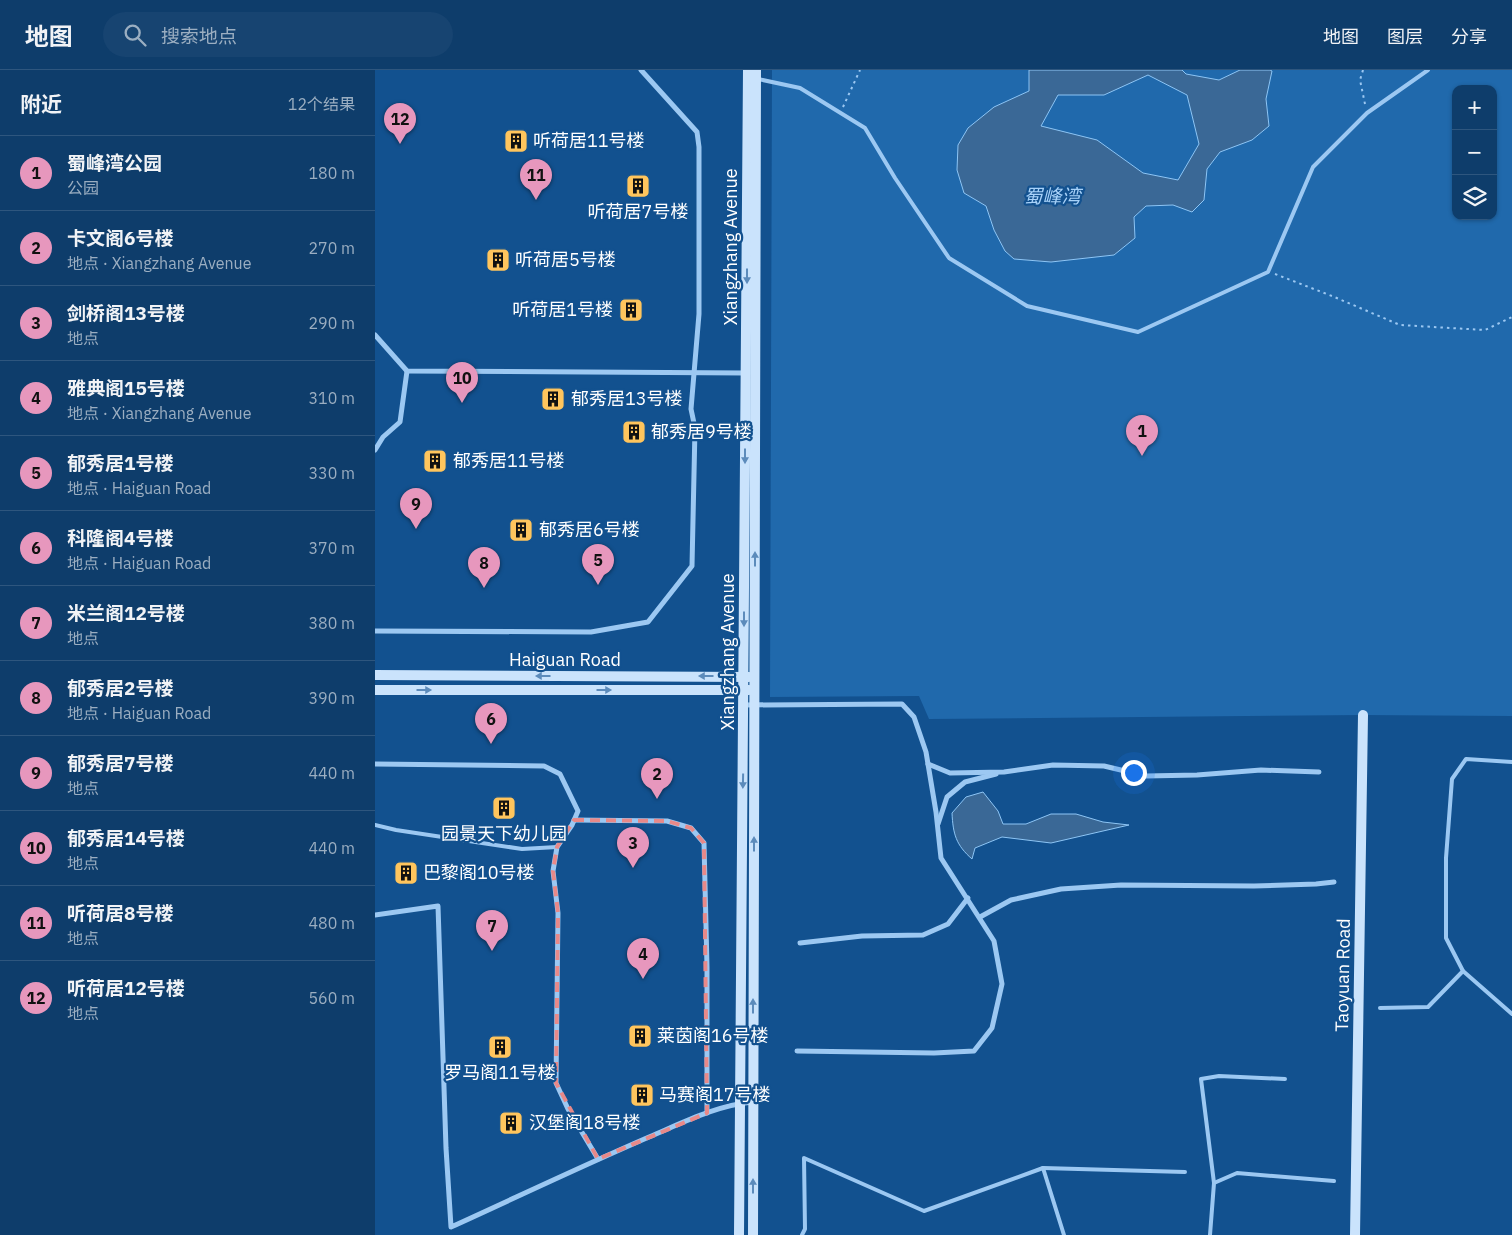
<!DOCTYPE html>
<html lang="zh">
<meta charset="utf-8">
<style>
body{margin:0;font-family:"IBM Plex Sans","Noto Sans SC",sans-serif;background:#174471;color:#f1f3f6}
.controls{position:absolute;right:15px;top:15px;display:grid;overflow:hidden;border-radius:10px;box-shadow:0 1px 4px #0004}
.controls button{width:45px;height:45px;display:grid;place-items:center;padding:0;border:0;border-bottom:1px solid #2e567e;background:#0e3d6b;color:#f1f3f6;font:25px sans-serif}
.you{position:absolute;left:758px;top:702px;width:18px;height:18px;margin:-12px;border:4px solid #fff;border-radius:50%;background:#1a73e8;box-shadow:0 0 0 8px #1a73e833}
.badge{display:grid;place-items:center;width:32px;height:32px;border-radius:50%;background:#e797bd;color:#111;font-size:16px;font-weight:700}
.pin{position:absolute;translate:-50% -41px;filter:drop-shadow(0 1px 2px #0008)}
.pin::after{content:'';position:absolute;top:26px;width:18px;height:15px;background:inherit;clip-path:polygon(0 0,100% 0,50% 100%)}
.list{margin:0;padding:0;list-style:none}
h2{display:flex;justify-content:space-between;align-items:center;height:65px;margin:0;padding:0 20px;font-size:21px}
h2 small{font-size:16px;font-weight:400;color:#9baec1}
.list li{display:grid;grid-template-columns:32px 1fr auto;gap:15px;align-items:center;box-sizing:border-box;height:75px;padding:0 20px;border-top:1px solid #2e567e}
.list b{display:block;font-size:19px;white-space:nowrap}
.list p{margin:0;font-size:16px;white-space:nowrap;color:#9baec1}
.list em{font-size:16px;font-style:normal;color:#9baec1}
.icon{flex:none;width:28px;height:28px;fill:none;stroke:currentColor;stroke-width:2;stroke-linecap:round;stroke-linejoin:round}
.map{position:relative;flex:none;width:1137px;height:1165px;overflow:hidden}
header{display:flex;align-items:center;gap:30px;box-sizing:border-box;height:70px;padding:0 25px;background:#0e3d6b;border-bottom:1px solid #2e567e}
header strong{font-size:24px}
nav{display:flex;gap:28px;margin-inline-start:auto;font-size:18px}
.search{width:350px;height:45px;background:#174471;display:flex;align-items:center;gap:12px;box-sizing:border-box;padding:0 18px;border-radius:28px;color:#9baec1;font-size:19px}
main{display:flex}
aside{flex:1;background:#0e3d6b}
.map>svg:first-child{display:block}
.green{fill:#2069ac;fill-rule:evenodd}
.water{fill:#3a6896;stroke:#8dc5f5;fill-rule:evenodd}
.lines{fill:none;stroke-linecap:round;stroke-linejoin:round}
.path{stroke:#9cc8f2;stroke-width:2;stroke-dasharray:2.5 4;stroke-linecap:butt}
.lane{stroke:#9cc8f2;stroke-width:4}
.street{stroke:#9cc8f2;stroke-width:5}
.secondary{stroke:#cae3fc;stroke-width:10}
.oneway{fill:#5c8bbb}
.marked{fill:none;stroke:#e88989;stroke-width:4;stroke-dasharray:10 6;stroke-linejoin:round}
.labels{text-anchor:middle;stroke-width:4.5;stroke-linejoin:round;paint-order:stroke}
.poi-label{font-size:18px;fill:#fff;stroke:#12518f;text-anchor:start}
.street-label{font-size:18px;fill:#fff;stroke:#12518f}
.water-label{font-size:19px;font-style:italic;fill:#a8d2f9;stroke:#12518f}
</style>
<header>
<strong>地图</strong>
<div class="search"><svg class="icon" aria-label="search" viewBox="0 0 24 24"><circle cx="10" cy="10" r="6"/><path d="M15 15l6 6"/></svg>搜索地点</div>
<nav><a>地图</a><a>图层</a><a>分享</a></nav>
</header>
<main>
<aside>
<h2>附近<small>12个结果</small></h2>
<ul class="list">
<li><span class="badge">1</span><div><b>蜀峰湾公园</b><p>公园</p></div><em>180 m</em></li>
<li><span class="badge">2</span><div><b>卡文阁6号楼</b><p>地点 · Xiangzhang Avenue</p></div><em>270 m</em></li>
<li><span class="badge">3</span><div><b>剑桥阁13号楼</b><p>地点</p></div><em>290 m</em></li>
<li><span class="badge">4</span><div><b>雅典阁15号楼</b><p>地点 · Xiangzhang Avenue</p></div><em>310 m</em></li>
<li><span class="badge">5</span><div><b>郁秀居1号楼</b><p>地点 · Haiguan Road</p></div><em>330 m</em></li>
<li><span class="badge">6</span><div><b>科隆阁4号楼</b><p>地点 · Haiguan Road</p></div><em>370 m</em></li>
<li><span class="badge">7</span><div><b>米兰阁12号楼</b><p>地点</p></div><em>380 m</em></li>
<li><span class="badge">8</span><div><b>郁秀居2号楼</b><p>地点 · Haiguan Road</p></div><em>390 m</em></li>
<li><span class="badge">9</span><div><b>郁秀居7号楼</b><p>地点</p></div><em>440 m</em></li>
<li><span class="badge">10</span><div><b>郁秀居14号楼</b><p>地点</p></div><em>440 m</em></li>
<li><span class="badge">11</span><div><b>听荷居8号楼</b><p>地点</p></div><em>480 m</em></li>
<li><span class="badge">12</span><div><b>听荷居12号楼</b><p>地点</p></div><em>560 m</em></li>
</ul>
</aside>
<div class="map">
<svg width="1137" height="1165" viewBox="0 0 1137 1165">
<rect width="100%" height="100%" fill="#12518f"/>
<path class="green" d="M397,0h740v646l-149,-1 -434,4 -10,-23 -149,1zM1081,19h37v127h-37z"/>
<g class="water">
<path d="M654,0h153l4,4 33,6 21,-10h30l2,1 -6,28 3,27 -17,14 -32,12 -13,17 -3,31 -12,12 -19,-7 -27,1 -12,11 1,21 -21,17 -63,7 -37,-3 -9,-8 -11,-21 -8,-24 -22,-13 -7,-23 1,-25 10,-17 26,-21 35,-16zM773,5l39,20 12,49 -21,36 -35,-7 -46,-33 -56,-14 17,-31h46z"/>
<path d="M608,722l15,19 5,13h23l25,-10h25l27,8 26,3 -78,18 -49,-6 -27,11 -3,11c-16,-14 -19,-25 -20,-46l14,-16z"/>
</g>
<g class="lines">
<g class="path">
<polyline points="988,0 985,10 990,34"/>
<polyline points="468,37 485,0"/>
<polyline points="900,204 957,226 1025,255 1110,260 1137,247"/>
</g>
<g class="lane">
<polyline points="383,9 425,18 490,58 520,108 574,188 652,236 763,262 893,202 938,97 992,43 1053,0"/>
<polyline points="1137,692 1091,689 1077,709 1071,788 1071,868 1088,901 1137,944"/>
<polyline points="0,755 21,760 147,779 182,777"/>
<polyline points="1005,938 1053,937 1088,901"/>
<polyline points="668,1098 810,1102"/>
<polyline points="839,1113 826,1009 844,1006 910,1009"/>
<polyline points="427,1165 430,1159 429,1088 549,1141 668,1098 689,1165"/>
<polyline points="835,1165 839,1113 862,1103 959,1111"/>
</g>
<g class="street">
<polyline points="0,265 32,301 370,303"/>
<polyline points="0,380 8,367 25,352 32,301"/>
<polyline points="0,561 216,562 273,552 317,496 320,358 316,339 324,244 324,77 322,62 266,0"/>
<polyline points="368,635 527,634 539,647 551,682 561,742 566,788 619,871 627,914 617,958 599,981 559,983 422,981"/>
<polyline points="0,694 169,696 185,704 203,741 197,755 182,777 178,801 183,843 181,1013 193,1039 223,1089"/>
<polyline points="553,694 575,703 629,702 678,695 729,696 771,706 822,705 886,700 944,702"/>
<polyline points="199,750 292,751 316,758 329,773 332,897 332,1043"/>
<polyline points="563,754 572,727 590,712 621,704"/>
<path d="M0,845l63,-9 8,242 5,79c66,-30 131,-61 198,-90 33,-14 68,-32 104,-35"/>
<polyline points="605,847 636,830 686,819 746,815 879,816 941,814 959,812"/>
<polyline points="425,873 487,866 548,865 573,854 593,828"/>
</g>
<g class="secondary">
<polyline points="0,605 374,607"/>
<polyline points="0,620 374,620"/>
<polyline points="364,1165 373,0"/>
<polyline points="378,1165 381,0"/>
<polyline points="980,1165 988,645"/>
</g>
</g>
<defs><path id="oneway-solid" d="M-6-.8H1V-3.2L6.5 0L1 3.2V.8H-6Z" transform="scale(1.25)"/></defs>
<g class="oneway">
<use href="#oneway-solid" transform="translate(372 206) rotate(90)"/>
<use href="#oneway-solid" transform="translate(370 386) rotate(90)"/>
<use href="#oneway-solid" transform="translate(380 489) rotate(-90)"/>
<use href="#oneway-solid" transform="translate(369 549) rotate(90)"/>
<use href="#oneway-solid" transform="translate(168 606) rotate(-180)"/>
<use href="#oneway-solid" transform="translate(331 606) rotate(-180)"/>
<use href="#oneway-solid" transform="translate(49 620)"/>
<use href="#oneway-solid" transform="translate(229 620)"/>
<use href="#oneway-solid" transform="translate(368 711) rotate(91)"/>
<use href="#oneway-solid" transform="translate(379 774) rotate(-90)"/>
<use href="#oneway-solid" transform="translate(378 936) rotate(-90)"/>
<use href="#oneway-solid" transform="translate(378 1116) rotate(-90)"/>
</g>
<path class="marked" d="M199,750l93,1 24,7 13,15 3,270 -109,46 -42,-76 2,-170 -5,-42 4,-24z"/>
<defs>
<g id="building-square" transform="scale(1.25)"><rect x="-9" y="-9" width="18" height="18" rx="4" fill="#ffc55d" stroke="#12518f"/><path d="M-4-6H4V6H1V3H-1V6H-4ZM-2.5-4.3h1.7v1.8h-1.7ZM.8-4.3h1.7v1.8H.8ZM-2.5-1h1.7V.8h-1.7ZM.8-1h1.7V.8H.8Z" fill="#111"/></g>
</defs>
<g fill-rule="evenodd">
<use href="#building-square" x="141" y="71"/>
<use href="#building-square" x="263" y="116"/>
<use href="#building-square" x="123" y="190"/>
<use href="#building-square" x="256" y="240"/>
<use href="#building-square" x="178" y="329"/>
<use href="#building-square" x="259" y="362"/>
<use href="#building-square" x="60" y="391"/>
<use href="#building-square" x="146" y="460"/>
<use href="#building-square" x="129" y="738"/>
<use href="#building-square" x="31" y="803"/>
<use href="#building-square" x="265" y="966"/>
<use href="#building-square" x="125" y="977"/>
<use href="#building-square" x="267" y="1025"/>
<use href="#building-square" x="136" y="1053"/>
</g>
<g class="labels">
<g class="poi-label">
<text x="158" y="77">听荷居11号楼</text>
<text x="263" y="148" text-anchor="middle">听荷居7号楼</text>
<text x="140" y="196">听荷居5号楼</text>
<text x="238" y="246" text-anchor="end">听荷居1号楼</text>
<text x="196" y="335">郁秀居13号楼</text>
<text x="276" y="368">郁秀居9号楼</text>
<text x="78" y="397">郁秀居11号楼</text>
<text x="164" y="466">郁秀居6号楼</text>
<text x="129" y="770" text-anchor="middle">园景天下幼儿园</text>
<text x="48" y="809">巴黎阁10号楼</text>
<text x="282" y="972">莱茵阁16号楼</text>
<text x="125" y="1009" text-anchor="middle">罗马阁11号楼</text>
<text x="284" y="1031">马赛阁17号楼</text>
<text x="154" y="1059">汉堡阁18号楼</text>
</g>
<g class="street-label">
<text transform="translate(356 177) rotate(-90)" y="6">Xiangzhang Avenue</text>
<text transform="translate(353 582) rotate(-90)" y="6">Xiangzhang Avenue</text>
<text x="190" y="596">Haiguan Road</text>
<text transform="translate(968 905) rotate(-89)" y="6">Taoyuan Road</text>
</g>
<g class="water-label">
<text x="677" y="133">蜀峰湾</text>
</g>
</g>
</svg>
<div class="controls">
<button>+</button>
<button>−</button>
<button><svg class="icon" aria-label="layers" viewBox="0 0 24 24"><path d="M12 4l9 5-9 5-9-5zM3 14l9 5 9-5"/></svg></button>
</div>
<div class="you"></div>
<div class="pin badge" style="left:767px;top:386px">1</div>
<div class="pin badge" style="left:282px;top:729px">2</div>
<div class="pin badge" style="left:258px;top:798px">3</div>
<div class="pin badge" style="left:268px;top:909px">4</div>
<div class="pin badge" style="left:223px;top:515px">5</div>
<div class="pin badge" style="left:116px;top:674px">6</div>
<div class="pin badge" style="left:117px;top:881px">7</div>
<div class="pin badge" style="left:109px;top:518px">8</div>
<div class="pin badge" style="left:41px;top:459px">9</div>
<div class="pin badge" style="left:87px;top:333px">10</div>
<div class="pin badge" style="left:161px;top:130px">11</div>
<div class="pin badge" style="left:25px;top:74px">12</div>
</div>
</main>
